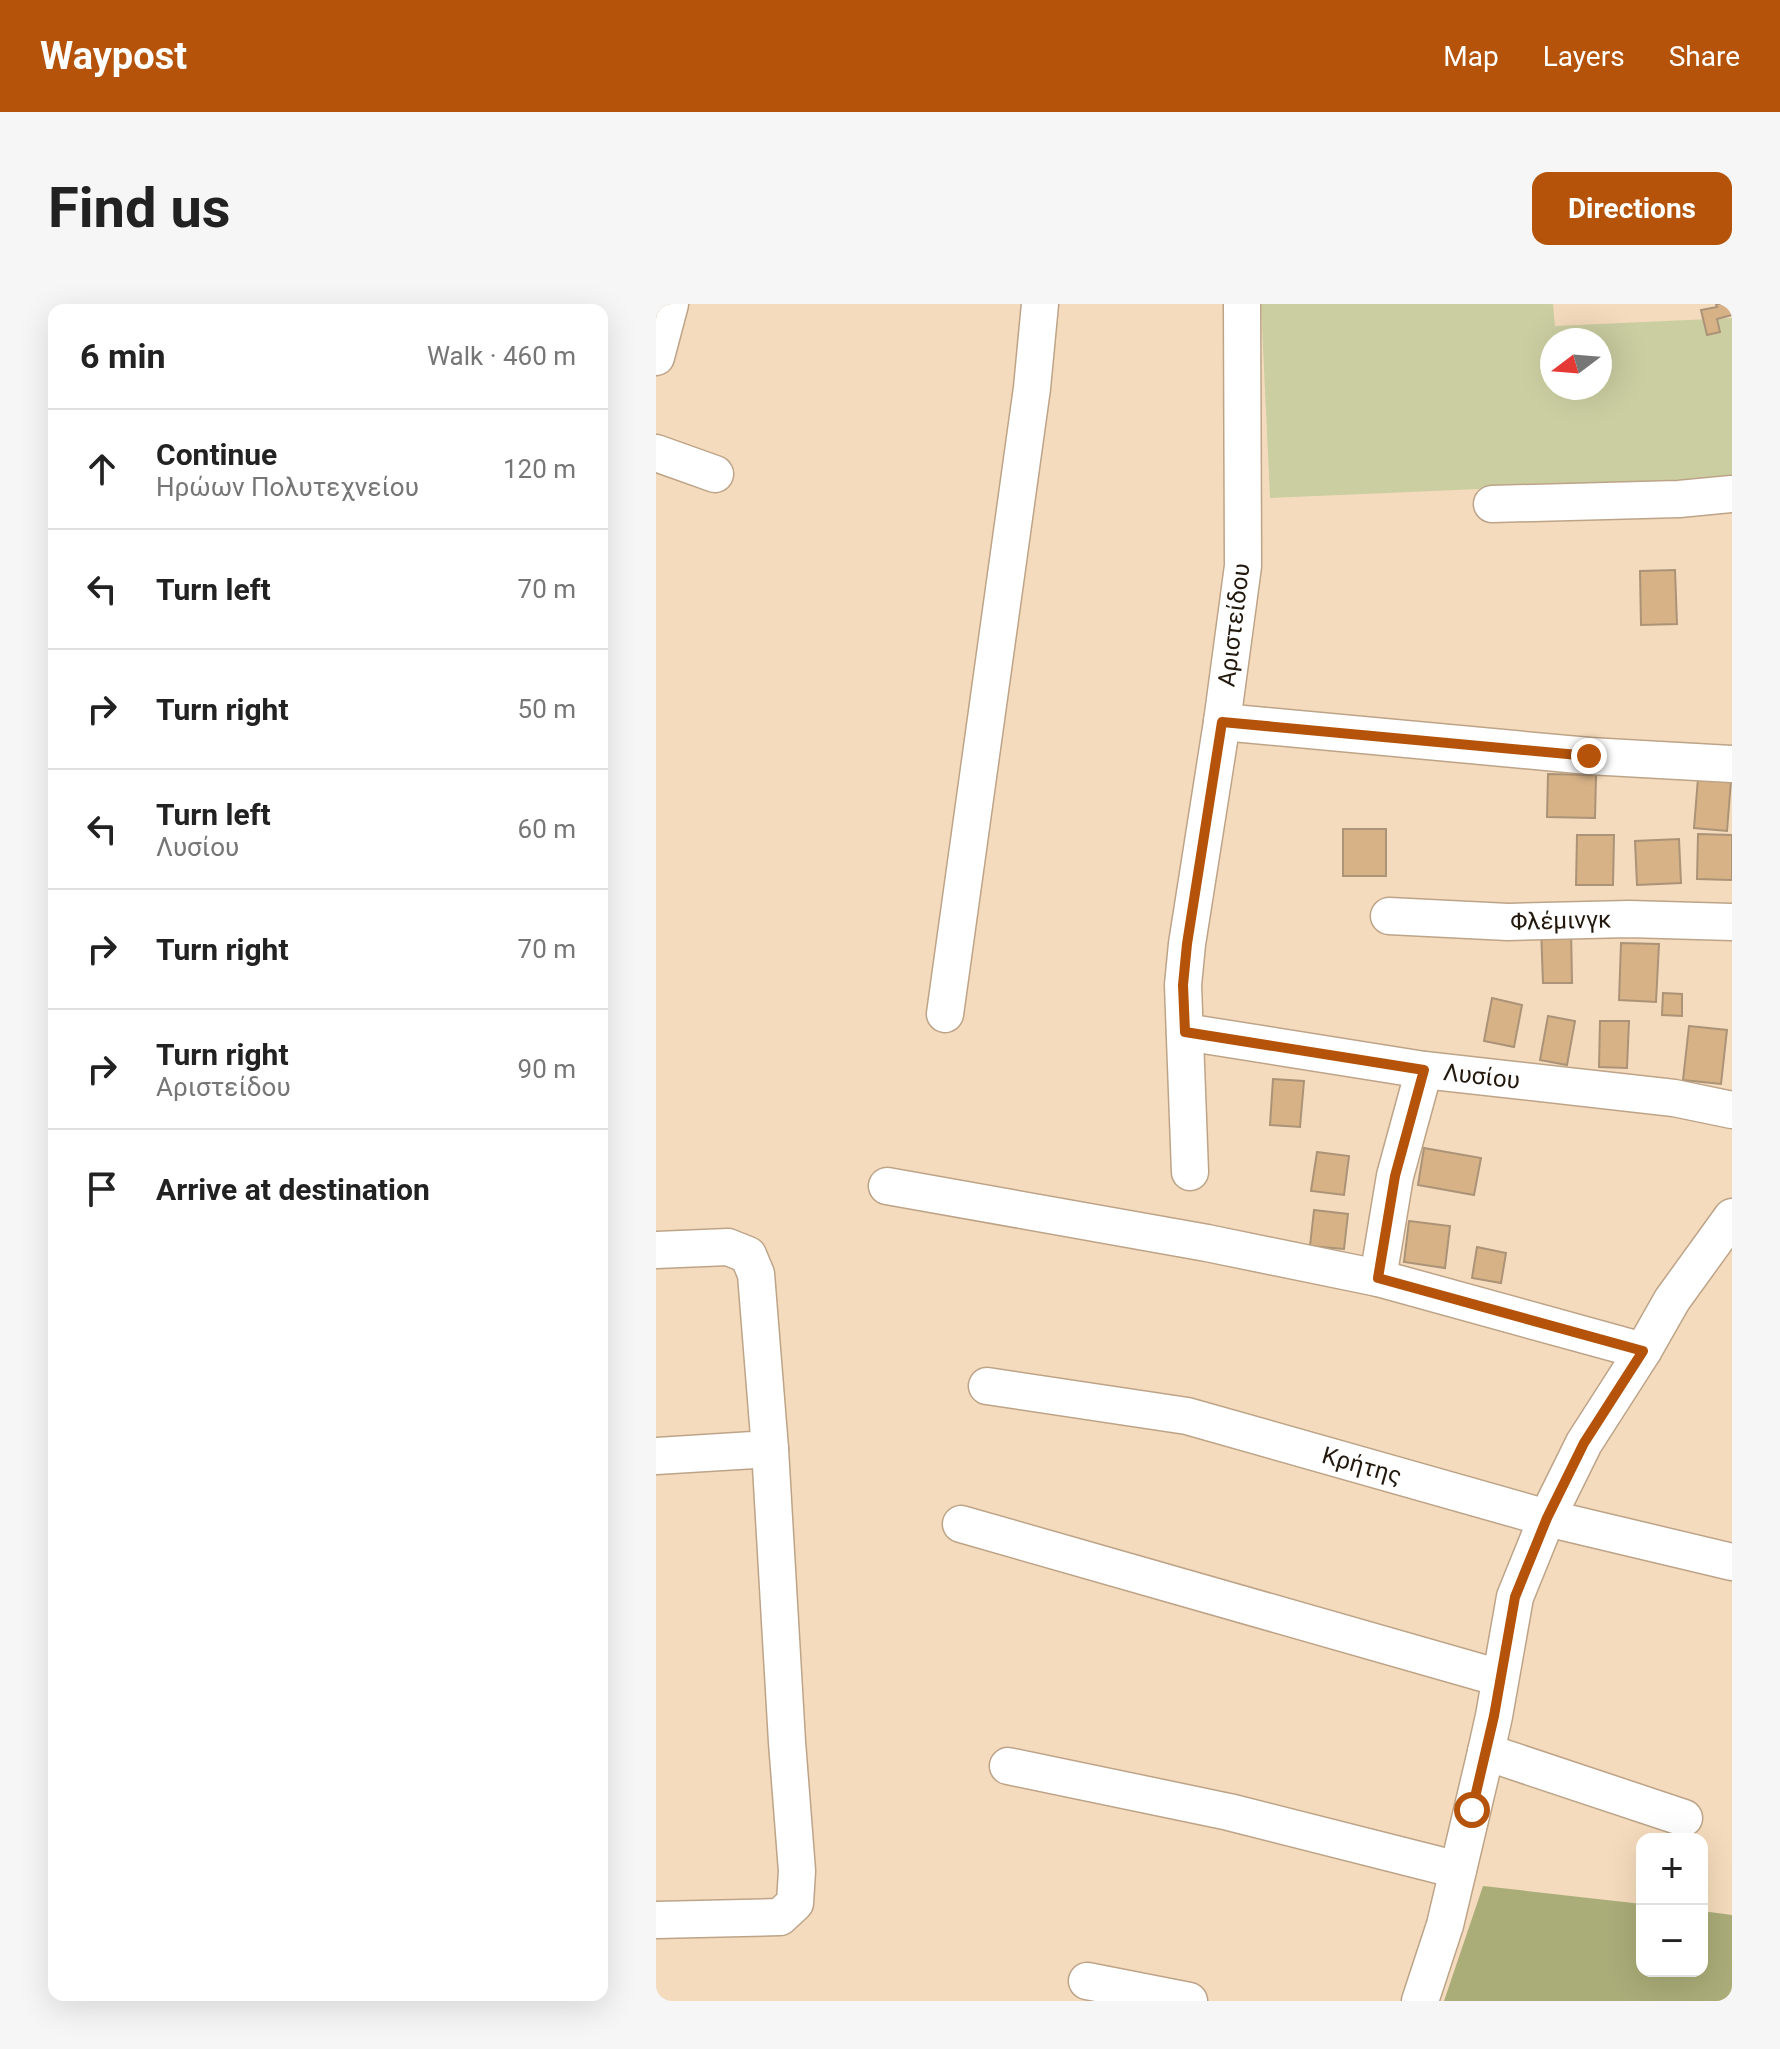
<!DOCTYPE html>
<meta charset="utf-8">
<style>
body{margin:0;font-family:Roboto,sans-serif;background:#f6f6f6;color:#222}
.controls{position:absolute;right:24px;bottom:24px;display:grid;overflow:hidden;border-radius:16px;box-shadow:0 8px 32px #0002}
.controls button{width:72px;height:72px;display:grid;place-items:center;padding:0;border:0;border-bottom:2px solid #e0e0e0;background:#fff;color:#222;font:40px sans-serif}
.compass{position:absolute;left:884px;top:24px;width:72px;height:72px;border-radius:50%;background:#fff;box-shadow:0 8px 32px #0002;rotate:254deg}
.stop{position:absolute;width:24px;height:24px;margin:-18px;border:6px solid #b45309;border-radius:50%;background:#fff}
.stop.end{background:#b45309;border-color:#fff;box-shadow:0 2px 8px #0008}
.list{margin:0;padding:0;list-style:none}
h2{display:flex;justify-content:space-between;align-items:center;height:104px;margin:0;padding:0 32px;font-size:34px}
h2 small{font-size:26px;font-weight:400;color:#767676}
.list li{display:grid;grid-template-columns:52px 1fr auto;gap:24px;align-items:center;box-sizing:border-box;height:120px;padding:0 32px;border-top:2px solid #e0e0e0}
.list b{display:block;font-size:30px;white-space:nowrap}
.list p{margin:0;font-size:26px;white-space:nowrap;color:#767676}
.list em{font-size:26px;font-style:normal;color:#767676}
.icon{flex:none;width:44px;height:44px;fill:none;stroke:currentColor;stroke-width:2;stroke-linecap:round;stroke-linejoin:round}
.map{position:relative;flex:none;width:1076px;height:1697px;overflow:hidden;border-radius:16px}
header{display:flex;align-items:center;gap:48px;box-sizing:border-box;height:112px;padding:0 40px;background:#b45309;color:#fff}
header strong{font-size:38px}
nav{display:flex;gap:44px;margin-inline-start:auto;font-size:28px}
.intro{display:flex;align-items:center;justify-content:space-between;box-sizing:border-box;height:192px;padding:0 48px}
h1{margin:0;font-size:56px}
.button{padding:20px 36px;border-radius:16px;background:#b45309;color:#fff;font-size:28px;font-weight:700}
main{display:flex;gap:48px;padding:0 48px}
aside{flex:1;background:#fff;border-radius:16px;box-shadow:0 8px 32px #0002}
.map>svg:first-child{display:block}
.green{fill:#cbcea1;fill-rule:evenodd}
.forest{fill:#aaad78}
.building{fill:#d7b287;stroke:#ab9377;stroke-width:2}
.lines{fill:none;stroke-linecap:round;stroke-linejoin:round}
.minor-casing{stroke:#bda488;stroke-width:39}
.minor{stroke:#fff;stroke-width:36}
.route{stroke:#b45309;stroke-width:10}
.labels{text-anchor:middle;stroke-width:8;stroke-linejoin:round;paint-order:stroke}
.street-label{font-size:24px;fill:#22180d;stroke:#fff}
</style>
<header>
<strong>Waypost</strong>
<nav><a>Map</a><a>Layers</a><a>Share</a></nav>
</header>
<div class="intro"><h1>Find us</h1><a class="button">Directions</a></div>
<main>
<aside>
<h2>6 min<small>Walk · 460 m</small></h2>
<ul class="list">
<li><svg class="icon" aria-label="ahead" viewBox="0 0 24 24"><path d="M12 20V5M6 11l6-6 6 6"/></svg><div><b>Continue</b><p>Ηρώων Πολυτεχνείου</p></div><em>120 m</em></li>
<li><svg class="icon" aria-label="left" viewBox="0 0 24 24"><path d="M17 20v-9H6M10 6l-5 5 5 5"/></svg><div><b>Turn left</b></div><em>70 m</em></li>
<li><svg class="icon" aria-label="right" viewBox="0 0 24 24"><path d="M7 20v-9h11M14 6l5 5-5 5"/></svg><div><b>Turn right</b></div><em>50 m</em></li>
<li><svg class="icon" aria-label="left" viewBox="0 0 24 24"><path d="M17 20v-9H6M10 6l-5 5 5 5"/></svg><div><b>Turn left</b><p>Λυσίου</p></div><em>60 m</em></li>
<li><svg class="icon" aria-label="right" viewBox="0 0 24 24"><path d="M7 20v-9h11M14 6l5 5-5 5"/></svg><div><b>Turn right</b></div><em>70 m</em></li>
<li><svg class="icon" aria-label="right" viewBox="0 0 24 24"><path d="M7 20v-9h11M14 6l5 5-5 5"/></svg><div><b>Turn right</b><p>Αριστείδου</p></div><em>90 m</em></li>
<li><svg class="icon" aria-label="arrive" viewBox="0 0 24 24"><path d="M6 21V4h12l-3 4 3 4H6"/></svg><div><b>Arrive at destination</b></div></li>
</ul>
</aside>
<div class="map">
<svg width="1076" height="1697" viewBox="0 0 1076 1697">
<rect width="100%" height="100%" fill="#f5dbbd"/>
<path class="green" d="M605,0h292l2,22 177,-8v160l-462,20zM896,36h48v48h-48z"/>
<polygon class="forest" points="827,1582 986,1600 986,1667 1046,1667 1046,1607 1076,1611 1076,1697 788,1697"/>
<g class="building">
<polygon points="1060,0 1076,0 1076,11 1061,15 1064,28 1051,31 1045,6 1061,3"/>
<polygon points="1019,266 1021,320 985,321 984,267"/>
<polygon points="892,470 940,471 939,514 891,513"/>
<polygon points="1042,474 1075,477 1071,527 1038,524"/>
<rect x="687" y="525" width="43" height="47"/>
<polygon points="1042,530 1076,531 1076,576 1041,575"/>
<polygon points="921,531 958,531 957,581 920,581"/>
<polygon points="1023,535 1025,579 981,581 979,537"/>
<polygon points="885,624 915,624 916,679 887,679"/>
<polygon points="965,639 1003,640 1000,698 963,696"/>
<polygon points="1007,689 1026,690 1026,712 1006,711"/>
<polygon points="836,694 866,701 858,743 828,737"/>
<polygon points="892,712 919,717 911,761 884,756"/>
<polygon points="944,717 973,717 971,764 943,763"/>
<polygon points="1033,722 1071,726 1065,780 1027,776"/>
<polygon points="617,775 648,777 644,823 614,821"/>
<polygon points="768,844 825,854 818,891 762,881"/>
<polygon points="661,848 693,852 688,891 655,887"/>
<polygon points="658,906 692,910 688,945 654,942"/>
<polygon points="753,917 794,922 789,964 748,958"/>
<polygon points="821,943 850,949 845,979 816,974"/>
</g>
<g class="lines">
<g class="minor-casing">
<g id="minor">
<polyline points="586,0 587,262 566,418 933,452 1076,460"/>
<polyline points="0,53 14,0"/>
<polyline points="0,149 59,170"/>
<polyline points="836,200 1023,195 1076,190"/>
<path id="s1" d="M733,612l119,6 121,-3 103,3"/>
<polyline points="289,710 376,84 384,0"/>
<path id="s2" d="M529,728l239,38 250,28 58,12"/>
<polyline points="534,868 527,681 531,640 566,418"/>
<polyline points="231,882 551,939 722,974 987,1047"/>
<polyline points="0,946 72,943 92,951 100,970 114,1145 0,1152"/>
<polyline points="722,974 739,872 768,766"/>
<path id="s3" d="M331,1082l200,30 360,102 185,44"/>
<polyline points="305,1220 844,1374"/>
<polyline points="830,1448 1028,1514"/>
<polyline points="352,1462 573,1508 802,1566"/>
<polyline points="0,1616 124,1613 139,1599 141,1567 131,1438 114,1145"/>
<polyline points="431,1677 533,1697"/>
<polyline points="764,1697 789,1621 830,1448 838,1412 859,1293 891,1214 928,1139 987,1047 1016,996 1076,913"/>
</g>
</g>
<use href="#minor" class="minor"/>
</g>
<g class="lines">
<polyline class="route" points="816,1506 838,1412 859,1293 891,1214 928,1139 987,1047 722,974 739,872 768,766 529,728 527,681 531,640 566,418 933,452"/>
</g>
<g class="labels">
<g class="street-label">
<text transform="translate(578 321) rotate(-83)" y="8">Αριστείδου</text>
<text dy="8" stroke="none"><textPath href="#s1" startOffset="172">Φλέμινγκ</textPath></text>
<text dy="8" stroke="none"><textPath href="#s2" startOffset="300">Λυσίου</textPath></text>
<text dy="8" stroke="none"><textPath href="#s3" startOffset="384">Κρήτης</textPath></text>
</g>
</g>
</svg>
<div class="controls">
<button>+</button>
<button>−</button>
</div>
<svg class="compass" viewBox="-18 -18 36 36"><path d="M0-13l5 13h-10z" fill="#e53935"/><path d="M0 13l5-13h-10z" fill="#767676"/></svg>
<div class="stop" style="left:816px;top:1506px"></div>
<div class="stop end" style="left:933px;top:452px"></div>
</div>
</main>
